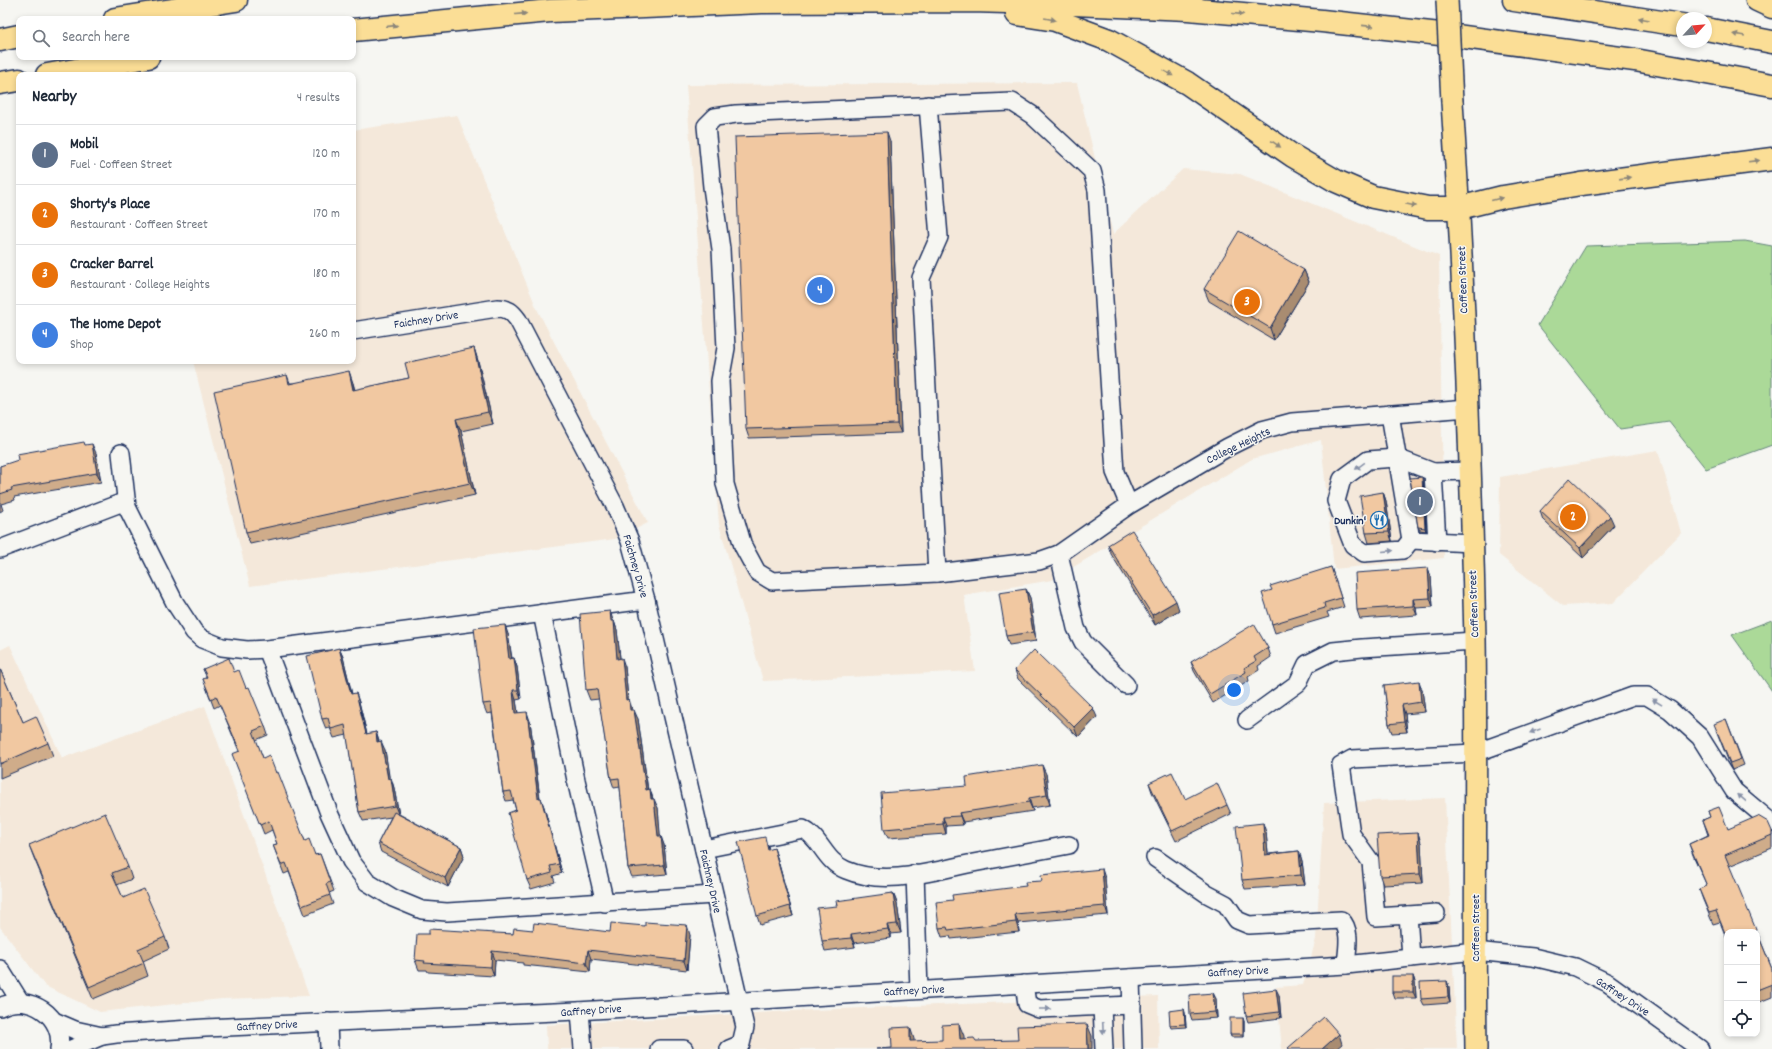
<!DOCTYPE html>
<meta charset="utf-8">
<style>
body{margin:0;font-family:Dekko,sans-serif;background:#f6f6f7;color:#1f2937}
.controls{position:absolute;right:12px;bottom:12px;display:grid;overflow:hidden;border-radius:8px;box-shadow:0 2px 6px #0003}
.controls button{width:36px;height:36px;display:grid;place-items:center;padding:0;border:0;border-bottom:1px solid #e0e1e3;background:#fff;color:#1f2937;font:20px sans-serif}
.compass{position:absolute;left:1676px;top:12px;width:36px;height:36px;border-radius:50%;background:#fff;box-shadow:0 2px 6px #0003;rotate:64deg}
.you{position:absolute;left:1234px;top:690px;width:14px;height:14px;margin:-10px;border:3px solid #fff;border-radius:50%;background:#1a73e8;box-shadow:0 0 0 6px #1a73e833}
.badge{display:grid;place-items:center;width:26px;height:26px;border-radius:50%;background:#b45309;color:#fff;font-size:13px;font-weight:700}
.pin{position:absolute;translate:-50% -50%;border:2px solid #fff;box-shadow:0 1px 4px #0006}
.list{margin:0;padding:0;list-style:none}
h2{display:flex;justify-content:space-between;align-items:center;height:52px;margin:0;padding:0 16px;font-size:17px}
h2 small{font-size:13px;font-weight:400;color:#747a83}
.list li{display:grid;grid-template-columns:26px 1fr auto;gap:12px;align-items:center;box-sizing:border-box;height:60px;padding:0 16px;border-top:1px solid #e0e1e3}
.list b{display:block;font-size:15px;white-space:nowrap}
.list p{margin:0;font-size:13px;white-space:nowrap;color:#747a83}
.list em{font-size:13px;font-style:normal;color:#747a83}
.icon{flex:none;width:22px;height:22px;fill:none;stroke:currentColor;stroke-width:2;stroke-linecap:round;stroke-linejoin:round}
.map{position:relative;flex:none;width:1772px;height:1049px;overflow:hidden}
.search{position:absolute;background:#fff;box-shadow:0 2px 6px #0003;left:16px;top:16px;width:340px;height:44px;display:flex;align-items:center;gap:10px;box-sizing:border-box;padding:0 14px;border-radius:8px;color:#747a83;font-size:15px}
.panel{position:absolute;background:#fff;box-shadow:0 2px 6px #0003;left:16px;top:72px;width:340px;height:292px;border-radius:8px}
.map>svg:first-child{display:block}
.built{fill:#f4e8da}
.green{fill:#abd998;stroke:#63847b}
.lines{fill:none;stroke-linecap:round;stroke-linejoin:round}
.minor-casing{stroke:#1b2f5e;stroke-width:20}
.major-casing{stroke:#1b2f5e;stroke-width:24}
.highway-casing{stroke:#1b2f5e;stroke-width:25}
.minor{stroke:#f6f6f2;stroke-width:17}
.major{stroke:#fbde96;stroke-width:21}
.highway{stroke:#fbde96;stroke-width:22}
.major-bridge-casing{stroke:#1b2f5e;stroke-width:24;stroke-linecap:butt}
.major-bridge{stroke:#fbde96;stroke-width:21}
.wall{fill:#cfac8a;stroke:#1b2f5e}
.shaded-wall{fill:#a98c71;stroke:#1b2f5e}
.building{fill:#f1c8a1;stroke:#1b2f5e}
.oneway{fill:#8b867a}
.oneway2{fill:#8892a8}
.labels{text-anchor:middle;stroke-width:3;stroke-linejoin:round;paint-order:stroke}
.street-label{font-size:12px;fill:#1b2f5e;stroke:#f6f6f2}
.poi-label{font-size:12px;font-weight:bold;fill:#1b2f5e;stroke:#f6f6f2;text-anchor:end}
</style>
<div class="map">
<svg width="1772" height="1049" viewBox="0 0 1772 1049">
<rect width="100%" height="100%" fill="#f6f6f2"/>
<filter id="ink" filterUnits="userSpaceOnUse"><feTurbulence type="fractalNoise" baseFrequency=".025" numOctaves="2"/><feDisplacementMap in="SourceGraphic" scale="8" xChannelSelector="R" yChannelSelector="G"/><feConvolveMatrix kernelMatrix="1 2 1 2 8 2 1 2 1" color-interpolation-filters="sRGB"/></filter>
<g filter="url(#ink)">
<g class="built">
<polygon points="1077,83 1113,234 1183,169 1240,174 1439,256 1444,558 1334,569 1321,440 1252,459 1052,580 964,595 975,671 763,681 719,524 686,85"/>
<polygon points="457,115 537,309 648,523 615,539 250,586 193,361 353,361 353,130"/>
<polygon points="1658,450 1681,533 1613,603 1563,606 1499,555 1500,477"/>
<polygon points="10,645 62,758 205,706 309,996 222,999 100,1012 45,986 0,927 0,650"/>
<polygon points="1445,798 1457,1049 1282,1049 1276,987 1303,985 1316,939 1324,803"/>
<polygon points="1158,996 1159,1049 547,1049 546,1025 791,1011"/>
</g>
<g class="green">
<polygon points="1745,241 1772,246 1772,445 1706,469 1669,422 1620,429 1538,325 1586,246"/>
<polygon points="1772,620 1772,691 1732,635"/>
</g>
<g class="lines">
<g class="minor-casing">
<g id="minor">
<polyline points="928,105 939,237 921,278 937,573"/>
<path d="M353,331l144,-23c11,0 15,4 21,12l97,186 15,35 16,59 99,427 -4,17 -12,5"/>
<polyline points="1390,414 1411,540 1472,543"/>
<polyline points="121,453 127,507 175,603 194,632 202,639 222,647 247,650 267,649 646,600"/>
<polyline points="1433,472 1470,471"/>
<polyline points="1129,505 1115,472 1097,190 1092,171 1032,115 1012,102 736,114 715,117 706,126 712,187 721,249 726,348 720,381 725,484 743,546 757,572 772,581 937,573 1039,561 1059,554 1129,505 1228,447 1262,430 1292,422 1468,408"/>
<polyline points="1411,540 1403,550 1364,553 1353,545 1336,501 1342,479 1368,460 1397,458 1433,472 1437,542"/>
<polyline points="0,549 126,501"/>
<polyline points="1059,554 1076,628 1083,642 1126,685"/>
<polyline points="542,613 576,780 605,903"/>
<polyline points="267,649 329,813 351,861 367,882 393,898 422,910 447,912 714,895"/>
<polyline points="1247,720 1298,683 1307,664 1333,651 1362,648 1475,641"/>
<path d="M704,849l99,-20c18,9 21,32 43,41 40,17 87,1 127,-7 32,-6 64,-12 96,-18"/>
<path d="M1155,858l52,36 19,10 11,16 12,5 92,-5c11,10 6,31 5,45"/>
<polyline points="915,874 919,990"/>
<polyline points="1408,915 1436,913"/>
<polyline points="1411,958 1408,915 1376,917 1371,862 1351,834 1341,765 1352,759 1475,753 1633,696 1647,696 1670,710 1700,737 1734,791 1772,823"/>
<polyline points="0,969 20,1001"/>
<polyline points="1131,978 1133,1049"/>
<polyline points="1024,984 1027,1004 1039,1009 1132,1005"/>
<path d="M0,1007c29,-15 65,9 59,42"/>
<polyline points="1102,1007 1104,1049"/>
<polyline points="580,1011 583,1049"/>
<polyline points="54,1021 75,1030 102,1036"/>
<polyline points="328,1022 329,1049"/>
<polyline points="71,1049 102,1036 116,1034 205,1028 577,1011 1346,965 1475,951 1533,957 1575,967 1608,983 1700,1049"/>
<polyline points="659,1049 684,1049"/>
</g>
</g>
<g class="major-casing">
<path id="major" d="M1452,102c12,179 19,358 23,537 2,137 -1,274 1,410"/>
</g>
<g class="highway-casing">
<g id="highway">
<polyline points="1514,0 1682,25"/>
<polyline points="1757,0 1772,7"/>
<polyline points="1017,14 1055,20 1109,40 1187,83 1293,156 1336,181 1373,197 1428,208 1459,208 1503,197 1581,184 1772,159"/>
<polyline points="115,19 236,0"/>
<polyline points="1706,29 1772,42"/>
<polyline points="353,30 550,11 762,2 972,1 1073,4 1188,9 1322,21 1449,35 1635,60 1772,85"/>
<polyline points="0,40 19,36"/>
<polyline points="47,75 148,57"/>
<polyline points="0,83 19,80"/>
</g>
</g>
<use href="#minor" class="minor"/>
<use href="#major" class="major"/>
<use href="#highway" class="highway"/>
<g class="major-bridge-casing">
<polyline id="major-bridge" points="1447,0 1452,102"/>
</g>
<use href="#major-bridge" class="major-bridge"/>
</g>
<g class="wall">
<polygon points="890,141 901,433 749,438 746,429"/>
<polygon points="1304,270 1309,282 1274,340 1209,301 1204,289"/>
<polygon points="474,348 478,361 493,424 461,431 475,495 250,544 246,532 287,375 290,383 353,383 355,390 409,378"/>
<polygon points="85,445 96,453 101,482 14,497 15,500 1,504 3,510 0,512 0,466"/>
<polygon points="1423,480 1426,531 1420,530 1418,527"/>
<polygon points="1383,492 1386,501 1392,541 1369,543 1366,533"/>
<polygon points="1540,511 1614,525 1583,558 1543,520"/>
<polygon points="1108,545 1179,610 1155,625 1111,554"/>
<polygon points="1331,567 1344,607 1327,612 1329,617 1275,633 1272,624 1272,590"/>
<polygon points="1428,568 1431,577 1433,607 1416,608 1417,615 1360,619 1357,610"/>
<polygon points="1026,589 1030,598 1036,641 1009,645 1006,636"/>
<polygon points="613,621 614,621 617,630 620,658 625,667 628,699 632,710 638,719 648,790 650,789 653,799 658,808 660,836 664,845 667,874 632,877 628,868 620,787 614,788 611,779 599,699 590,700 586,690"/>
<polygon points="508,634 512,658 514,658 517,667 521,699 516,700 518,713 530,721 540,798 544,807 562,873 553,876 555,882 531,889 527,880 516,810 513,800 506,801 503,792 492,713 487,714 483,704"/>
<polygon points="339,648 343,657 352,694 359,702 367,734 376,732 379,741 385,750 389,778 391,778 394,788 399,814 461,847 464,856 448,887 381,852 378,843 391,817 363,821 359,812 347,735 334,738 330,728 326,729 322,719"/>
<polygon points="1268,648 1271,657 1258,666 1259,670 1248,677 1249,681 1213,703 1194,671 1191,662"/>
<polygon points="0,669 23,722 48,743 53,756 0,778"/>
<polygon points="203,669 234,672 246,688 265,726 268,735 256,740 263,758 276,773 305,841 315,855 320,854 334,891 329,893 333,904 305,915 289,872 284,874 273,845 277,844 272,830 264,834 236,763 239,751 220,705 214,708 203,679 207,678"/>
<polygon points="1015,670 1097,717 1078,737 1018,679"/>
<polygon points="1384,685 1422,690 1425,712 1405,714 1407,732 1392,733 1389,724"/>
<polygon points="1726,719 1744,765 1732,770 1716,730"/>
<polygon points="1046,774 1050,805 1032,808 1033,811 963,822 963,825 946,826 946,834 888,838 884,829 967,786"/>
<polygon points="1149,783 1185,799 1227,805 1231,814 1176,841 1152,792"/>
<polygon points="1708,811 1728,829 1772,831 1772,848 1729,866 1727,940 1720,922 1713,924 1703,900 1699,889 1707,886 1693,855 1689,844 1708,835 1703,820 1710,817"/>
<polygon points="1266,832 1268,854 1299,851 1302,861 1305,885 1245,889 1242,880"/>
<polygon points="1418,833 1421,843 1423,883 1383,885 1380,876"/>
<polygon points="29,845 128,867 132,879 117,885 123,898 165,937 169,949 143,961 148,976 93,999 34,858"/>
<polygon points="768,846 769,849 777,857 793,916 760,925 757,916"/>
<polygon points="1105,878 1108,915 1018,923 1019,932 951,939 950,936 942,937 939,928 953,900"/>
<polygon points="893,893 897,903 901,933 891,934 891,938 854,943 855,947 825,951 822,941 837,906"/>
<polygon points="533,930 690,935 687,970 591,959 590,972 523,965 523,963 495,960 494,976 428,972 427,970 419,970 415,960 429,934 513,934"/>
<polygon points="1757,932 1772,969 1772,997 1757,1003"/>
<polygon points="1413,976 1415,982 1416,998 1394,998 1392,992"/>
<polygon points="1447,981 1449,987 1450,1003 1424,1005 1421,999"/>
<polygon points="1213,993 1216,999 1217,1018 1192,1020 1190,1014"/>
<polygon points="1279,995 1281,1018 1248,1022 1246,1016"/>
<polygon points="1184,1009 1185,1013 1186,1027 1171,1028 1170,1025"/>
<polygon points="1244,1021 1244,1037 1231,1037 1230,1034"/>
</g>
<g class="shaded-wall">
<polygon points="887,132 890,141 901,433 897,424"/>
<polygon points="1304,270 1309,282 1274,340 1270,328"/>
<polygon points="474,348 478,361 493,424 488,412"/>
<polygon points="349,371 353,383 357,403 353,390"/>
<polygon points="456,419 461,431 475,495 470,483"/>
<polygon points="92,444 96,453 101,482 97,473"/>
<polygon points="1422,477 1423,480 1426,531 1425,528"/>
<polygon points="1383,492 1386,501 1392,541 1389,532"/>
<polygon points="1610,516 1614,525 1583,558 1580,548"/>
<polygon points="1428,568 1431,577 1433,607 1430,598"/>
<polygon points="1026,589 1030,598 1036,641 1033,632"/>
<polygon points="1413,599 1416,608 1417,615 1413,606"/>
<polygon points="1176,601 1179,610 1155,625 1152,615"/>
<polygon points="610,611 613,620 614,630 611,621"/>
<polygon points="614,621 617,630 621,668 617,659"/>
<polygon points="505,625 508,634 513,668 509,659"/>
<polygon points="339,648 343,657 354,703 351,694"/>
<polygon points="514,658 517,667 521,699 518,690"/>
<polygon points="622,658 625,667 629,709 626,700"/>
<polygon points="1419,681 1422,690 1425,712 1421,702"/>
<polygon points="513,690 516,700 519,722 515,713"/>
<polygon points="356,693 359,702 369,743 366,734"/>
<polygon points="629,699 632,709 634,719 630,710"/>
<polygon points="1402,705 1405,714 1407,732 1404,722"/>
<polygon points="1093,708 1097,717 1078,737 1074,727"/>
<polygon points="634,710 638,719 649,799 646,790"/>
<polygon points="527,712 530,721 541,808 538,798"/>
<polygon points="376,732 379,742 377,742"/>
<polygon points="381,741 385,750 391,788 388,779"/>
<polygon points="1042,765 1046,774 1050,805 1047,795"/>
<polygon points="391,778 394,788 399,816 395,806"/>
<polygon points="650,789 653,799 651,799"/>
<polygon points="541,798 544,807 562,873 559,864"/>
<polygon points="1029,798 1032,808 1033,811 1029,802"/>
<polygon points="654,799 658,808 661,845 658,836"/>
<polygon points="959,813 963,822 963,825"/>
<polygon points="943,817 946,826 946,834 943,824"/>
<polygon points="1263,823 1266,832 1269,864 1265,855"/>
<polygon points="1418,833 1421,843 1423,883 1420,874"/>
<polygon points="661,836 664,845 667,874 664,865"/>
<polygon points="461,847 464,856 448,887 445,878"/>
<polygon points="774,848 777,857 793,916 790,906"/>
<polygon points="1299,851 1302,861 1305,885 1301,875"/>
<polygon points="1102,869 1105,878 1108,915 1105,906"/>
<polygon points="893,893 897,903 901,933 897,924"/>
<polygon points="1015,914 1018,923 1019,932 1016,922"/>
<polygon points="687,925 690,935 687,970 684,961"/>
<polygon points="887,925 891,934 891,938 888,929"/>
<polygon points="851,934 854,943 855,947 851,938"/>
<polygon points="588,950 591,959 590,972 586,963"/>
<polygon points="492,951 495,960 494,976 491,967"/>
<polygon points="1413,976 1415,982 1416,998 1413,992"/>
<polygon points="1447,981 1449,987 1450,1003 1448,997"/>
<polygon points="1276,989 1279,995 1281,1018 1279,1012"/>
<polygon points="1213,993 1216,999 1217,1018 1215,1012"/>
<polygon points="1184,1009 1185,1013 1186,1027 1185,1024"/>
<polygon points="1243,1018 1244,1021 1244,1037 1243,1034"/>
<polygon points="959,1024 964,1036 964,1049 960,1039"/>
<polygon points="1087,1024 1092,1036 1092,1049 1088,1049"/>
<polygon points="910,1027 914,1039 914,1049 910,1041"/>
<polygon points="1339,1034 1342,1044 1336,1049 1322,1049"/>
</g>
<g class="building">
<polygon points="887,132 897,424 746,429 735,137"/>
<polygon points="1239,231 1304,270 1270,328 1204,289"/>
<polygon points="474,348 488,412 456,419 470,483 246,532 214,391 287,375 289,384 349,371 353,390 409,378 405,363"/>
<polygon points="84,442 85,445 92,444 97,473 11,488 12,490 0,494 0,466 18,460 17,454"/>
<polygon points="1422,477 1425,528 1418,527 1410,478"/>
<polygon points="1570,478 1610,516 1580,548 1540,511"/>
<polygon points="1383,492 1389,532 1366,533 1360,496"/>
<polygon points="1132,530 1176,601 1152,615 1108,545"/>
<polygon points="1331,567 1341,598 1324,603 1325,608 1272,624 1262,593 1272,590 1270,586"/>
<polygon points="1428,568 1430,598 1413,599 1413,606 1357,610 1355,573"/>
<polygon points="1026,589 1033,632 1006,636 999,593"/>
<polygon points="610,611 611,621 614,621 617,659 622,658 626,700 629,699 630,710 634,710 646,790 650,789 651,799 654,799 658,836 661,836 664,865 628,868 619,778 611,779 597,689 586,690 580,614"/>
<polygon points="1254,624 1268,648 1254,657 1256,661 1244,668 1246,672 1210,694 1191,662"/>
<polygon points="505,625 509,659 514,658 518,690 513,690 515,713 527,712 538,798 541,798 559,864 550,866 552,873 527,880 508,813 516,810 511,791 503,792 491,703 483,704 474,628"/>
<polygon points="339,648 351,694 356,693 366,734 376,732 377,742 381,741 388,779 391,778 395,806 359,812 345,725 331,729 328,718 322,719 307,656"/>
<polygon points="1034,650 1093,708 1074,727 1015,670"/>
<polygon points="229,658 234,672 239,670 246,688 249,687 265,726 253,731 263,758 269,755 276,773 278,772 305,841 309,839 315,855 320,854 330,882 326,884 330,895 302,906 286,863 281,865 273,845 277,844 269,821 260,825 232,754 240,751 216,696 211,699 203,679 207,677 203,669"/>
<polygon points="0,669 23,722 36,716 48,743 0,764"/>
<polygon points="1419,681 1421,702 1402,705 1404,722 1389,724 1384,685"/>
<polygon points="1726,719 1741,759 1730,763 1714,724"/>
<polygon points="1042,765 1047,795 1029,798 1029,802 959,813 960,816 943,817 943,824 884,829 881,793 967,786 966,777"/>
<polygon points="1172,772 1185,799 1217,783 1227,805 1172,831 1149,783"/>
<polygon points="1719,807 1728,829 1758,816 1768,822 1772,831 1772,835 1725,855 1757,932 1727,932 1727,938 1716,911 1709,913 1699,889 1707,886 1689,844 1709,835 1703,820 1710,817 1708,811"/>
<polygon points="394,812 461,847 445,878 378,843"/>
<polygon points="105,813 128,867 112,873 123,898 144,889 165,937 138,949 144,963 89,987 29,845"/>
<polygon points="1263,823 1265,855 1299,851 1301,875 1242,880 1236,826"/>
<polygon points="1418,833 1420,874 1380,876 1377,835"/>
<polygon points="765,837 768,850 774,848 790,906 757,916 738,842"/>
<polygon points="1102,869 1105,906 1015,914 1016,922 948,930 947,927 939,928 936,902 953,900 952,895 1026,886 1025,882 1042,881 1041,875"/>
<polygon points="893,893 897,924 887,925 888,929 851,934 851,938 822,941 817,908 837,906 836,901"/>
<polygon points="645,922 687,925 684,961 588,950 586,963 520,955 520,954 492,951 491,967 424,963 425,961 415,960 417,934 429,934 429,929 513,934 514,928 533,930 534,923 610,932 611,923 645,926"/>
<polygon points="1757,932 1772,969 1772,984 1757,990"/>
<rect x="1392" y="976" width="21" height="16"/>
<polygon points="1447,981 1448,997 1421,999 1420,982"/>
<polygon points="1276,989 1279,1012 1246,1016 1243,993"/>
<polygon points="1213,993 1215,1012 1190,1014 1189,995"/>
<polygon points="1184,1009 1185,1024 1170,1025 1169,1011"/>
<polygon points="1324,1017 1339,1034 1322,1049 1289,1049 1288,1048"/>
<rect x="1230" y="1018" width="13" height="16"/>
<polygon points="959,1024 960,1039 974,1038 976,1041 1018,1040 1017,1026 1087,1024 1088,1049 876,1049 892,1048 891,1028 910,1027 910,1041 942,1040 942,1025"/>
</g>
<defs><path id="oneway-solid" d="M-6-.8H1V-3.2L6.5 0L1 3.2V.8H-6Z"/></defs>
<g class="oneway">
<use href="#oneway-solid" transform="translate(521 14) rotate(-5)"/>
<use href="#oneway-solid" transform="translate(1238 14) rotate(5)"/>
<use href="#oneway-solid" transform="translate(1050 19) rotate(10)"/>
<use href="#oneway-solid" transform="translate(1644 19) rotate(-170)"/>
<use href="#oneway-solid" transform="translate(392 26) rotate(-6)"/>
<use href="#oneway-solid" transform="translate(1368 26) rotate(6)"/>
<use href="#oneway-solid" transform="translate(1739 35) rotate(-170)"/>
<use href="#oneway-solid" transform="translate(1168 73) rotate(29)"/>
<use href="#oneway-solid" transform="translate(1276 144) rotate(35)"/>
<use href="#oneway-solid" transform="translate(1754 161) rotate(-7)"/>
<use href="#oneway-solid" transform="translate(1625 178) rotate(-8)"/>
<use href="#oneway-solid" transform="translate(1497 199) rotate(-14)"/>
<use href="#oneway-solid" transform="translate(1411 205) rotate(12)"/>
</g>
<g class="oneway2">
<use href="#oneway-solid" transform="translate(1360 466) rotate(144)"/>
<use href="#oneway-solid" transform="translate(1388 551) rotate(-5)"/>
<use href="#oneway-solid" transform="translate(1657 702) rotate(-148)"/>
<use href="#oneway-solid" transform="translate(1535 731) rotate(160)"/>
<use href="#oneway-solid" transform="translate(1742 798) rotate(-139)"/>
<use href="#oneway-solid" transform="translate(1045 1009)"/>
<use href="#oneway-solid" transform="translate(1103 1028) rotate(87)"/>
</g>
</g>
<defs>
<g id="restaurant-ring" transform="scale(0.9)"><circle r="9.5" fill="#f6f6f2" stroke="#1f6fb2" stroke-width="1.5"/><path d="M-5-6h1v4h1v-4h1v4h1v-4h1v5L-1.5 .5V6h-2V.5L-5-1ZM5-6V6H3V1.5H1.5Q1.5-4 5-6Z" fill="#1f6fb2"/></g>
</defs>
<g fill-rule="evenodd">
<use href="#restaurant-ring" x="1379" y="520"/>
</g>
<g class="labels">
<g class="street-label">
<text transform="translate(1462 280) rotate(-92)" y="4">Coffeen Street</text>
<text transform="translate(426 319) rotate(-9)" y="4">Faichney Drive</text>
<text transform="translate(1238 445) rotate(-26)" y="4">College Heights</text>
<text transform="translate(636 566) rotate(74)" y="4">Faichney Drive</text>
<text transform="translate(1473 604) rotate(-92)" y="4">Coffeen Street</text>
<text transform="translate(711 881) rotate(77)" y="4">Faichney Drive</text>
<text transform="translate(1475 928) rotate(-90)" y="4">Coffeen Street</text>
<text transform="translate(1238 971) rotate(-3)" y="4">Gaffney Drive</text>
<text transform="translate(914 990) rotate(-3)" y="4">Gaffney Drive</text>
<text transform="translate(1623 996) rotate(33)" y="4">Gaffney Drive</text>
<text transform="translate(591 1010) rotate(-4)" y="4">Gaffney Drive</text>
<text transform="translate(267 1025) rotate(-3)" y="4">Gaffney Drive</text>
</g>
<g class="poi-label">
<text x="1366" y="524">Dunkin'</text>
</g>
</g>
</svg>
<div class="controls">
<button>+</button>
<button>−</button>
<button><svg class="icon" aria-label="locate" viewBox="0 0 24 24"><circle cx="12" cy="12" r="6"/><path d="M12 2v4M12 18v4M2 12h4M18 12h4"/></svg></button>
</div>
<svg class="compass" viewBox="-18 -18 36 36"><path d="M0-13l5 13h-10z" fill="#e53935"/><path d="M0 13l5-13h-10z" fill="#747a83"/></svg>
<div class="you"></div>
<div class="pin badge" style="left:1420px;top:502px;background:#5c6f8a">1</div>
<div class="pin badge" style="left:1573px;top:517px;background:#e8710a">2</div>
<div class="pin badge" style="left:1247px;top:302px;background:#e8710a">3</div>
<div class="pin badge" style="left:820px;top:290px;background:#3f7fe0">4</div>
<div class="search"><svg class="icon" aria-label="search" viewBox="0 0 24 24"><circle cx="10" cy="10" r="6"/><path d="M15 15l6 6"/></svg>Search here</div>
<section class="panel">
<h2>Nearby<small>4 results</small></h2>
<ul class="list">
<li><span class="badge" style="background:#5c6f8a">1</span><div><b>Mobil</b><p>Fuel · Coffeen Street</p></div><em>120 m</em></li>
<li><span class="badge" style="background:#e8710a">2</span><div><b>Shorty's Place</b><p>Restaurant · Coffeen Street</p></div><em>170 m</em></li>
<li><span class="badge" style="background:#e8710a">3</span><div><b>Cracker Barrel</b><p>Restaurant · College Heights</p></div><em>180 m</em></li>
<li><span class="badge" style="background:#3f7fe0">4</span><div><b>The Home Depot</b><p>Shop</p></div><em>260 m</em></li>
</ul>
</section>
</div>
